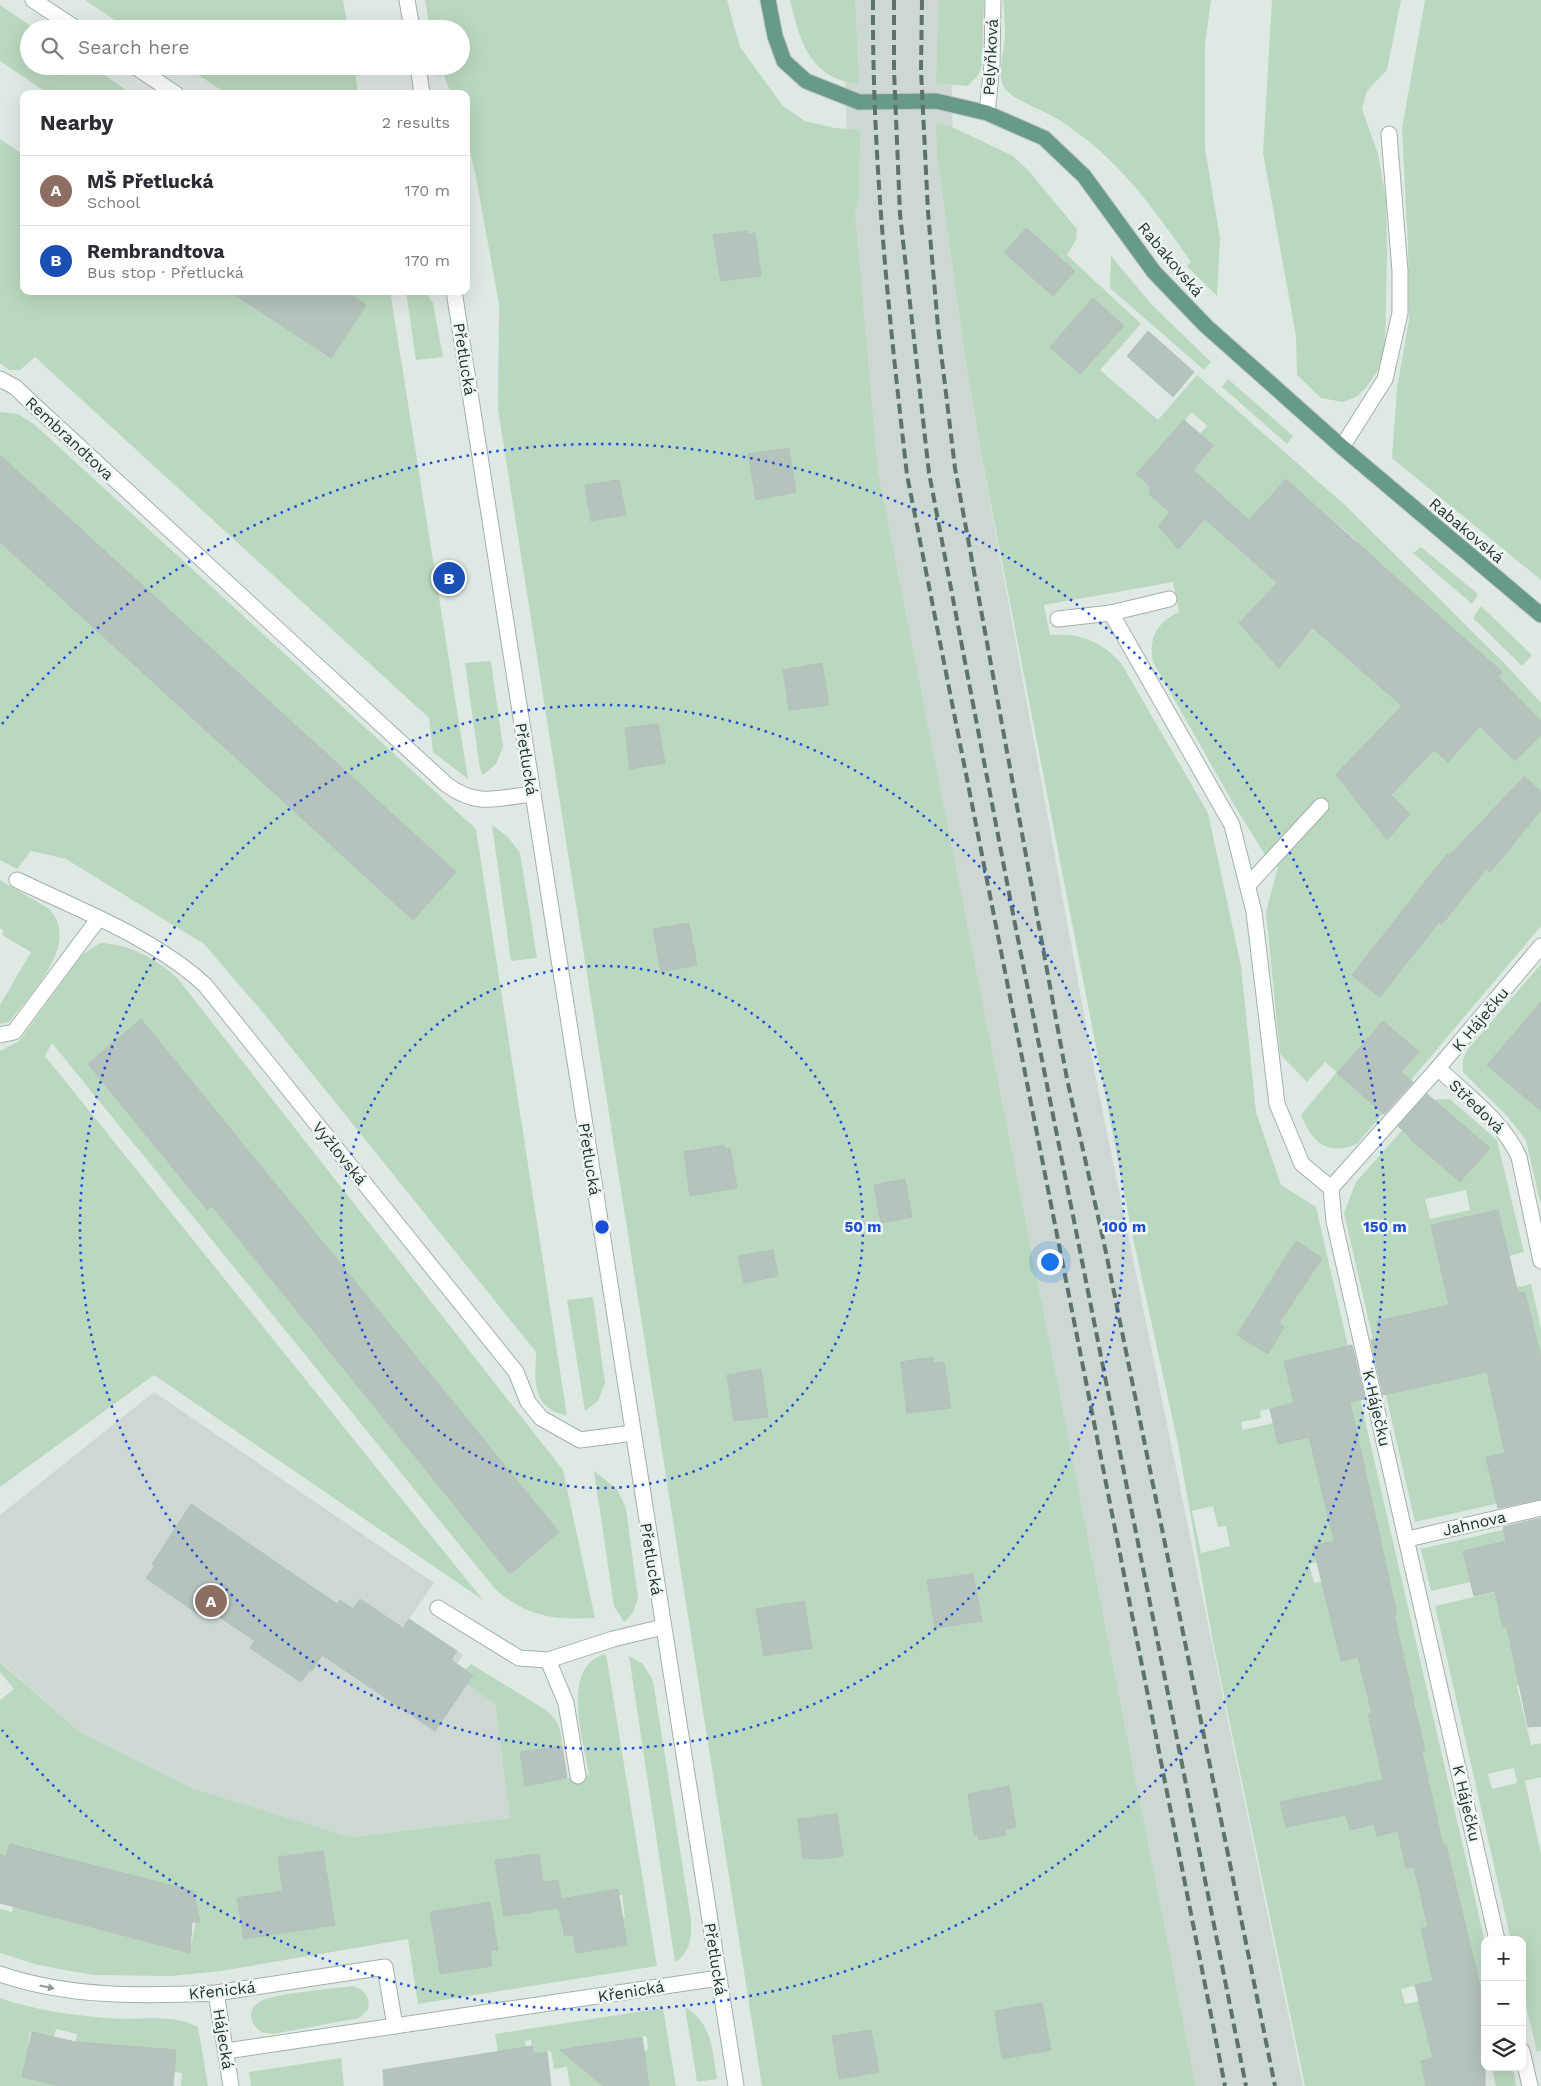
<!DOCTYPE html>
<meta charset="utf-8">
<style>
body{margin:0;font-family:"Work Sans",sans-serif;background:#f7f7f7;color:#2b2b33}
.controls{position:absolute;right:15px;bottom:15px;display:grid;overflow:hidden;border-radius:10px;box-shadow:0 5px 20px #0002}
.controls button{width:45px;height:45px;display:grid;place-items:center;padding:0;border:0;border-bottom:1px solid #e1e1e2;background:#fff;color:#2b2b33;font:25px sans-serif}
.you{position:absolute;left:1049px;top:1261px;width:18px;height:18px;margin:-12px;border:4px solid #fff;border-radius:50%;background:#1a73e8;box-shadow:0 0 0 8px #1a73e833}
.badge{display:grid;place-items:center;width:32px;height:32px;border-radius:50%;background:#7c3aed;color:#fff;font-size:16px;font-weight:700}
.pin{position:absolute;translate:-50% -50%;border:2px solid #fff;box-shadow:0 1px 5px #0006}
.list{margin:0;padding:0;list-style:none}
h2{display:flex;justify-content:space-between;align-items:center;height:65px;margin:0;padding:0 20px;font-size:21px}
h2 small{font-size:16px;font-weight:400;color:#7c7c81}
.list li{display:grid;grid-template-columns:32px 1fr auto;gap:15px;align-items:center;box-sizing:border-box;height:70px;padding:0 20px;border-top:1px solid #e1e1e2}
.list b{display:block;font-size:19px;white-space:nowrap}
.list p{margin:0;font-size:16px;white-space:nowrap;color:#7c7c81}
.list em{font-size:16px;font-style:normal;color:#7c7c81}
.icon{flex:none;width:28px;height:28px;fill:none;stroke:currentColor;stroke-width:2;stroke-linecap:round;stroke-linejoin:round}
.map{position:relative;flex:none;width:1541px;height:2086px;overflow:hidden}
.search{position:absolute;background:#fff;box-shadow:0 5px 20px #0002;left:20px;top:20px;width:450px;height:55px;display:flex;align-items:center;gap:12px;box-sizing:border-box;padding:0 18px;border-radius:28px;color:#7c7c81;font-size:19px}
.panel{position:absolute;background:#fff;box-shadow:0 5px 20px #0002;left:20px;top:90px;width:450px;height:205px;border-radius:10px}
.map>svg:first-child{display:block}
.built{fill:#ced8d2}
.green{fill:#bad8bf;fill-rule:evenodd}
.building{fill:#b5c3bc;stroke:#b2c1ba}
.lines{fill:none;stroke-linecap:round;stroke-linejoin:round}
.minor-casing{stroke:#a3b0a9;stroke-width:17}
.major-casing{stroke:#bdc3c1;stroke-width:17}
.minor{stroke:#fff;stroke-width:15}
.major{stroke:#689a88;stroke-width:15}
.rail{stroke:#5c736a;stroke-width:4;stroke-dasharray:10 5;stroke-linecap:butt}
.oneway{fill:#909b97}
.ring{fill:none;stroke:#1d4ed8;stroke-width:2.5;stroke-dasharray:2.5 5}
.labels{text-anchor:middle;stroke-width:5;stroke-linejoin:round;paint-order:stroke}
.street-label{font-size:16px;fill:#22372f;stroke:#eff6f2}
.centre{fill:#1d4ed8;stroke:#eff6f2;stroke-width:2.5}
.ring-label{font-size:15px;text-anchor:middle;font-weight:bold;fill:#1d4ed8;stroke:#eff6f2;stroke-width:5;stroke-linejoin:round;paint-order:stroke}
</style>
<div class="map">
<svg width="1541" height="2086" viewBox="0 0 1541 2086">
<rect width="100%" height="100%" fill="#dfe9e3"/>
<g class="built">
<polygon points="842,0 950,0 953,152 983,464 1095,1074 1303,2086 1196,2086 879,479 850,217"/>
<polygon points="154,1392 434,1583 409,1619 463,1655 457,1664 473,1675 479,1692 495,1704 510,1818 351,1837 194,1789 80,1732 0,1661 0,1515"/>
</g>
<g class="green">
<polygon points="85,0 343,0 348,29 128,29"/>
<polygon points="425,0 727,0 740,47 783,106 805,121 835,128 860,130 859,197 855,214 878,472 1196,2086 762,2086 498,409 499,304 475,172 466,137 466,94 451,94 444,75 438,76 437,66 461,66 461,29 430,29"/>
<path d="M790,0h65l4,84c-49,-5 -59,-42 -69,-84z"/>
<polygon points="939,0 984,0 982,65 979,74 968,86 936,83"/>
<path d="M1003,0h208l-6,45v103l15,90 -3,58 -30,-30 4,-4c-39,-56 -74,-105 -132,-142 -13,-9 -48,-20 -55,-33 -8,-15 1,-37 1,-53 0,-11 -1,-23 -2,-34z"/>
<polygon points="1272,0 1401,0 1387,70 1367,91 1362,109 1378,154 1386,199 1387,250 1385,349 1377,372 1364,390 1356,397 1343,402 1321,398 1297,375 1296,336 1263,153"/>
<polygon points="1425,0 1541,0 1541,580 1392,458 1397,388 1409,320 1408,246 1402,128"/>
<polygon points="0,5 35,29 29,29 29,66 91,66 132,94 49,94 0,61"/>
<polygon points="185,66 354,66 358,94 227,94"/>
<path d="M936,123l16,4 61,29 15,14 49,59 -1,11 -9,15 74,69 -41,46 58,50 39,-45 149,131 162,161 33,36v18l-35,18 15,16 20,-20v57l-18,-16 -74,80 -2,-1 -9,66 5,4 33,-43 -11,-10 11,-12 14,13 51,-63v116l-184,218c-31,13 -45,-3 -56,-29l36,-43 -12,-10 -18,20 -27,-28 -14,-142 12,-45 -13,-12 -32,-52 -80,-141c-5,-24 4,-40 26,-50l-6,-30 -129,23 6,30c30,-2 50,5 71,28l87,150 33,153 15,146 25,73 35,22 169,735v65l-33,-30 -51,12 4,15 14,-3 5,20 61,25 -64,15 4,21 4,4h-124l-92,-444 -35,-198 -45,-206 -147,-759 -20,-118 -29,-207zM1026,229l49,42 -22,25 -49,-42zM1093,299l31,27 -44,48 -30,-27zM1192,412l15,14 -7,8 14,13 -48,53 -10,1 -6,-6 -1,-10 -12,-11zM1202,478l22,20 -46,51 -20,-23zM1286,479l70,61 -34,38 15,24 -58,66 -40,-45 38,-40 -47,-41zM1381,563l75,69 -84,47 -32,-27 14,-16 8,-52zM1466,640l36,32 -32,36zM1370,739l38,38 -17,18 18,19 -22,26 -51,-66zM1383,1021l36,31 -46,52 -28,-41zM1341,1347l9,43 -56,12 -10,-41zM1286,1405l11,35 -19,4 -5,-21 -30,7 -2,-8 20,-4 -1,-7zM1365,1473l7,31 -44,10zM1213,1506l5,21 8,-1 4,20 -29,7 -9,-42zM1377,1530l9,53 15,64 -60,14 -19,-80 -8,2 -5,-19 8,-2 -4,-16zM1415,1703l10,48 -46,11 -11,-48zM1463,1919l-31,22 -8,2 -3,-15z"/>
<polygon points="0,139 24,155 24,291 229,291 330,358 366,305 346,291 390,291 468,779 433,752 429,718 35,357 20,370 9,370 0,363"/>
<polygon points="1111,256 1151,304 1211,362 1204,370 1110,288"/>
<polygon points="406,291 424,291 433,303 443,357 416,360"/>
<polygon points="1228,379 1293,436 1287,444 1222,387"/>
<path d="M0,412l18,2 17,11 441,404 91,587c-36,-9 -32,-33 -31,-64l-271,-337 -61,-71 -138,-85 -35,-8 -14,18 -17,-9v-318l413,377 43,-47 -456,-417z"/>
<polygon points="1421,547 1478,594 1472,604 1413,553"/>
<polygon points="1481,606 1532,655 1522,666 1473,618"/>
<polygon points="491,661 503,747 496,764 483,775 480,769 465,663"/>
<polygon points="492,825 508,837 520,853 537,958 511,961"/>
<path d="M0,880l48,28c35,34 -18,86 -39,114l-9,2v-19l31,-53 -29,-17 2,-4 -4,-3z"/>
<path d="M100,943c30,1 56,16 78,36l385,491 32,148c-40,2 -67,-1 -99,-28l-444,-547 -7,13 438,544 -329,-225 -154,112v-436l19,-10 64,-87zM141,1020l418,512 -49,42 -298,-368 -6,4 -20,-25 4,-4 -18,-22 -4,4 -41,-51 4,-4 -23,-20 -20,-24z"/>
<polygon points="1541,964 1541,1201 1540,1202 1526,1140 1507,1116 1463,1072 1463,1059 1468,1049"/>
<path d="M1450,1099l47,41 27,112 -15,4 -11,-46 -57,13v46l8,34 82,-19 10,44v166l-126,28 -71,-309 12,-31 73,-82zM1438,1104l51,43 -29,35 -51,-44zM1466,1190l4,20 -40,9 -5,-20zM1525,1292l12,48 -22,5 -66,-38zM1414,1313h1l-22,79 -16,-71z"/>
<polygon points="593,1297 605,1383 598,1401 585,1411 567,1300"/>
<polygon points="594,1471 617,1489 626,1508 638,1599 632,1614 624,1622 614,1606"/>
<polygon points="1541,1521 1509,1540 1463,1551 1470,1582 1431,1591 1421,1549"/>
<path d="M1499,1591l4,36h4l34,53 -24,6 14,59 10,-2v34l-16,4 16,73v196l-4,2 -15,-64v-48h-11l-76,-334zM1514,1768l3,15 -25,6 -4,-15z"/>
<path d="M606,1654l51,312 -239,38 -10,-65 -187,32 -49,5 -79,-1 -55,-10 -38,-12v-44l12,3 7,-26 18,-34 -27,-8 -4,13 -6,-2v-155l14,-11 -14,-17v-10l80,70 114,57 157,48 159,-19 -15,-114 -28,-20 6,-9 -8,-5 6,-6 75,46c13,11 15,19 16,36l-42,7 5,32 64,-10c-5,-33 -30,-110 17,-121zM323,1851l12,74 -91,14 -7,-41 46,-7 -5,-34zM539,1854l4,28 15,-2 4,27 -58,9zM618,1889l1,6h3l3,22 -2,1 4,27 -51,8 -3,-18 -10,1 -3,-22 7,-16zM470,1905l2,16 23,9 3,20 -8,1 2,15 -52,8 -10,-62zM57,1907l139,10 -6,36 -135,-35z"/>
<path d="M629,1656l14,8 10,17 38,238c1,17 0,33 -16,43z"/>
<path d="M352,1986c12,3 19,11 16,23l-9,9 -86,16 -12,-2c-11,-8 -15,-23 0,-31 15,-8 71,-12 91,-15z"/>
<path d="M0,1998c34,12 71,17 107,20 29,3 65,-5 91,9l10,59h-27l1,-13 -8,-1 2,-22 -103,5 4,-21 -21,-5 -2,8 -24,-5 -2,13 37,41h-65z"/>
<path d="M685,2007c28,18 27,42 32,72l-20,3z"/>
<polygon points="663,2008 676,2086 635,2086 644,2052 648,2049 647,2038 644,2036 600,2044 603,2086 570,2086 567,2067 554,2069 551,2051 533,2054 531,2040 525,2041 527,2055 499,2059 495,2034"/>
<polygon points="341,2058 344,2086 251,2086 249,2072"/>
<polygon points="1497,2067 1513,2067 1516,2086 1496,2086 1492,2069"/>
</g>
<g class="building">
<polygon points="1026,228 1075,271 1053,296 1004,253"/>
<polygon points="748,231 748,234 755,233 761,276 721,281 713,235"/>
<polygon points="229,291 346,291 366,305 331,358"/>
<polygon points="1093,298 1124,326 1080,374 1050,347"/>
<polygon points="1148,331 1194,372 1173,397 1127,356"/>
<polygon points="1184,420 1214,446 1193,470 1249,520 1286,479 1502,672 1498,677 1541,721 1541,735 1515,761 1480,726 1448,762 1434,750 1391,795 1410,814 1387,840 1336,774 1402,706 1313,628 1279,668 1239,623 1277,583 1205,519 1178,549 1158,526 1170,512 1150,495 1149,485 1136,474"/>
<polygon points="789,448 796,492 756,500 748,454"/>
<polygon points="0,455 456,872 413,920 0,542"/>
<polygon points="619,480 626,515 591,521 585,485"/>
<polygon points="822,663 829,705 789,710 783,670"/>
<polygon points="658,724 665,763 630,769 625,728"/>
<polygon points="1524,776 1541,792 1541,810 1490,873 1486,869 1442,925 1439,922 1380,997 1352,975 1447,854 1449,856"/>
<polygon points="689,923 697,965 661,972 653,929"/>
<polygon points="1541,1002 1541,1111 1487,1065"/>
<polygon points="141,1019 559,1532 510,1574 212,1206 207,1210 88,1064"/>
<polygon points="1383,1021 1419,1052 1401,1072 1413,1082 1384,1114 1337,1073"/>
<polygon points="1427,1094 1490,1148 1460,1182 1409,1138 1410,1137 1398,1126"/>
<polygon points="724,1145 724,1149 730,1148 737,1188 690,1196 684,1152"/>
<polygon points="905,1179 912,1217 881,1223 874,1185"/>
<polygon points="1498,1210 1518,1293 1525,1292 1541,1358 1541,1499 1498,1508 1486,1457 1505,1453 1487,1372 1383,1395 1371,1340 1381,1338 1377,1321 1449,1305 1431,1225"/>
<polygon points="1296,1241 1322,1258 1279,1323 1284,1327 1268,1354 1237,1335"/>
<polygon points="773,1250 778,1276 744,1283 738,1256"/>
<polygon points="1352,1345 1365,1399 1350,1402 1397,1615 1394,1615 1425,1751 1422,1752 1443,1846 1446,1845 1485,2007 1485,2086 1426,2086 1421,2061 1433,2058 1415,1985 1433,1981 1421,1928 1428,1927 1414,1867 1406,1868 1398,1831 1377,1836 1374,1824 1350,1830 1346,1815 1286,1827 1280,1802 1383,1780 1368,1714 1372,1713 1358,1657 1341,1661 1313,1546 1334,1541 1309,1437 1278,1444 1270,1409 1294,1403 1284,1361"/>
<polygon points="933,1357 933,1363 944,1362 951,1408 907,1413 901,1362"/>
<polygon points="761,1369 768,1417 734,1421 727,1375"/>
<polygon points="191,1504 337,1604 340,1600 353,1609 360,1599 403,1628 409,1619 457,1651 451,1660 473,1675 435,1731 322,1655 312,1671 310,1670 301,1682 250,1648 255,1641 202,1605 197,1613 146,1578 155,1566 152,1564"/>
<polygon points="1541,1518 1541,1726 1528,1727 1507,1627 1503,1627 1495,1591 1474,1596 1463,1551 1506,1541 1503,1527"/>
<polygon points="973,1574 982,1621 935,1628 927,1580"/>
<polygon points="804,1601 812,1648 764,1656 756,1609"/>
<polygon points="562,1746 567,1778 525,1786 520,1752"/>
<polygon points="1009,1786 1016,1827 1005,1829 1006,1835 979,1840 978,1834 974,1835 968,1794"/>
<polygon points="837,1814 843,1856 821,1859 803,1858 798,1819"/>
<polygon points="10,1844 193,1891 200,1922 192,1922 190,1953 0,1903 0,1855 6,1857"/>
<polygon points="323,1851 335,1925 244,1939 237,1898 283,1891 278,1857"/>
<polygon points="539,1854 543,1882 558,1880 561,1899 618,1889 627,1945 576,1953 573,1935 564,1936 559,1908 504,1916 495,1860"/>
<polygon points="490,1902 498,1950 490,1951 492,1966 440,1974 430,1912"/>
<polygon points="1042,2003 1051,2050 1002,2059 995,2011"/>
<polygon points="871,2030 879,2072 839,2079 832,2036"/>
<polygon points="32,2032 76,2042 176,2050 173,2086 60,2086 22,2077"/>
<polygon points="642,2037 649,2086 603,2086 560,2050"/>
<polygon points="532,2046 533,2054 547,2052 551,2086 384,2086 383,2070"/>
</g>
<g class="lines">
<g class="minor-casing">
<g id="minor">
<polyline points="33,0 77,29"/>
<polyline points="407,0 412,29"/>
<polyline points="134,66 176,94"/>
<polyline points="418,66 422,94"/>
<polyline points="987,113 992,64 993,0"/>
<polyline points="454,291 736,2086"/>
<path d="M0,379l15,8 20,19 412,379c30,22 51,13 85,9"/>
<polyline points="1342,447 1385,379 1400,313 1400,271 1389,134"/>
<polyline points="1111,613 1232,825 1254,912 1277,1104 1302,1164 1331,1188"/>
<polyline points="1058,619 1111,613 1169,599"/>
<path d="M17,880c63,30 137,58 188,105l311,387 12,30 13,16 39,22 53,-7"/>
<polyline points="1249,884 1321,806"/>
<polyline points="0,1035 14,1032 99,918"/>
<path d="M1438,1068c28,27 65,53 81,89l22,104"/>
<polyline points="1408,1539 1541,1508"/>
<polyline points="438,1608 519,1658 548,1660 613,1639 663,1627"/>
<polyline points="548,1660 566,1703 578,1776"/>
<polyline points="1497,1940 1334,1221 1331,1188 1438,1068 1541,946"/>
<path d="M0,1974c70,24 144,22 216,19l169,-26 10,59"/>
<polyline points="216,1993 231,2086"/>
<polyline points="226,2051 719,1978"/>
<polyline points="1522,2051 1530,2086"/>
</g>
</g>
<g class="major-casing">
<polyline id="major" points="768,0 775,36 784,61 806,81 859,102 936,101 949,104 987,113 1044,138 1084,176 1154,272 1206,326 1342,447 1541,615"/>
</g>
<use href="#minor" class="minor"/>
<use href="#major" class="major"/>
<g class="rail">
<path d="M873,0c-1,161 16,316 34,475l318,1611"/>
<polyline points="894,0 894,70 900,214 929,473 1014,919 1246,2086"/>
<polyline points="922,0 921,70 928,212 938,327 955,468 1067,1079 1104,1243 1275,2086"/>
</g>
</g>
<defs><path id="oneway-solid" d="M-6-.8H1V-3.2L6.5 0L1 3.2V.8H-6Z" transform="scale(1.25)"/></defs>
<use class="oneway" href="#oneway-solid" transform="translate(47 1987) rotate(12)"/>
<g class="ring">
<circle cx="602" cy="1227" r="261"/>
<circle cx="602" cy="1227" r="522"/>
<path d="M2 724A783 783 0 1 1 2 1730"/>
</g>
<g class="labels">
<g class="street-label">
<text transform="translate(990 57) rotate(-87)" y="6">Pelyňková</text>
<text transform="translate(1171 259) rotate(50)" y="6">Rabakovská</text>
<text transform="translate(465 359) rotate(81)" y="6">Přetlucká</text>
<text transform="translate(70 438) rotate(43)" y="6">Rembrandtova</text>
<text transform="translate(1467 530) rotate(40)" y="6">Rabakovská</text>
<text transform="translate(527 759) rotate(81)" y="6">Přetlucká</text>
<text transform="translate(1480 1019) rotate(-50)" y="6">K Háječku</text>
<text transform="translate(1477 1106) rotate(44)" y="6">Středová</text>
<text transform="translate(340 1153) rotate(51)" y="6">Vyžlovská</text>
<text transform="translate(590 1159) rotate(81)" y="6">Přetlucká</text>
<text transform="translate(1377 1408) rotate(77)" y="6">K Háječku</text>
<text transform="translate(1474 1523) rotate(-13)" y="6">Jahnova</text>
<text transform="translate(652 1559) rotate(81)" y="6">Přetlucká</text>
<text transform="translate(1467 1803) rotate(77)" y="6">K Háječku</text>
<text transform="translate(716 1959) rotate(81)" y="6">Přetlucká</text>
<text transform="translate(222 1990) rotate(-6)" y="6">Křenická</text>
<text transform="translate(631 1991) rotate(-9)" y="6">Křenická</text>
<text transform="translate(224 2039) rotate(81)" y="6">Hájecká</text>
</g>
</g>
<circle cx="602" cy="1227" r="8" class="centre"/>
<g class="ring-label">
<text x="863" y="1232">50 m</text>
<text x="1124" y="1232">100 m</text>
<text x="1385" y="1232">150 m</text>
</g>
</svg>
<div class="controls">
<button>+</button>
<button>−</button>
<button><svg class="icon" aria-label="layers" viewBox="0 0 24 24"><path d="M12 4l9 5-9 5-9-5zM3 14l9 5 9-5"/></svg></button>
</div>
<div class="you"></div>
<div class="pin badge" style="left:211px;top:1601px;background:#8d6e63">A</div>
<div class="pin badge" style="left:449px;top:578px;background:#1a4fb4">B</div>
<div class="search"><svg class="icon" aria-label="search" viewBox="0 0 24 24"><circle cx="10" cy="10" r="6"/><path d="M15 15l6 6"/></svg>Search here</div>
<section class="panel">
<h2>Nearby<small>2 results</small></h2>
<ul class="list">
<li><span class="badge" style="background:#8d6e63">A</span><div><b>MŠ Přetlucká</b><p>School</p></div><em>170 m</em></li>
<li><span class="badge" style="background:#1a4fb4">B</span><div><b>Rembrandtova</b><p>Bus stop · Přetlucká</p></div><em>170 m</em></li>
</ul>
</section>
</div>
